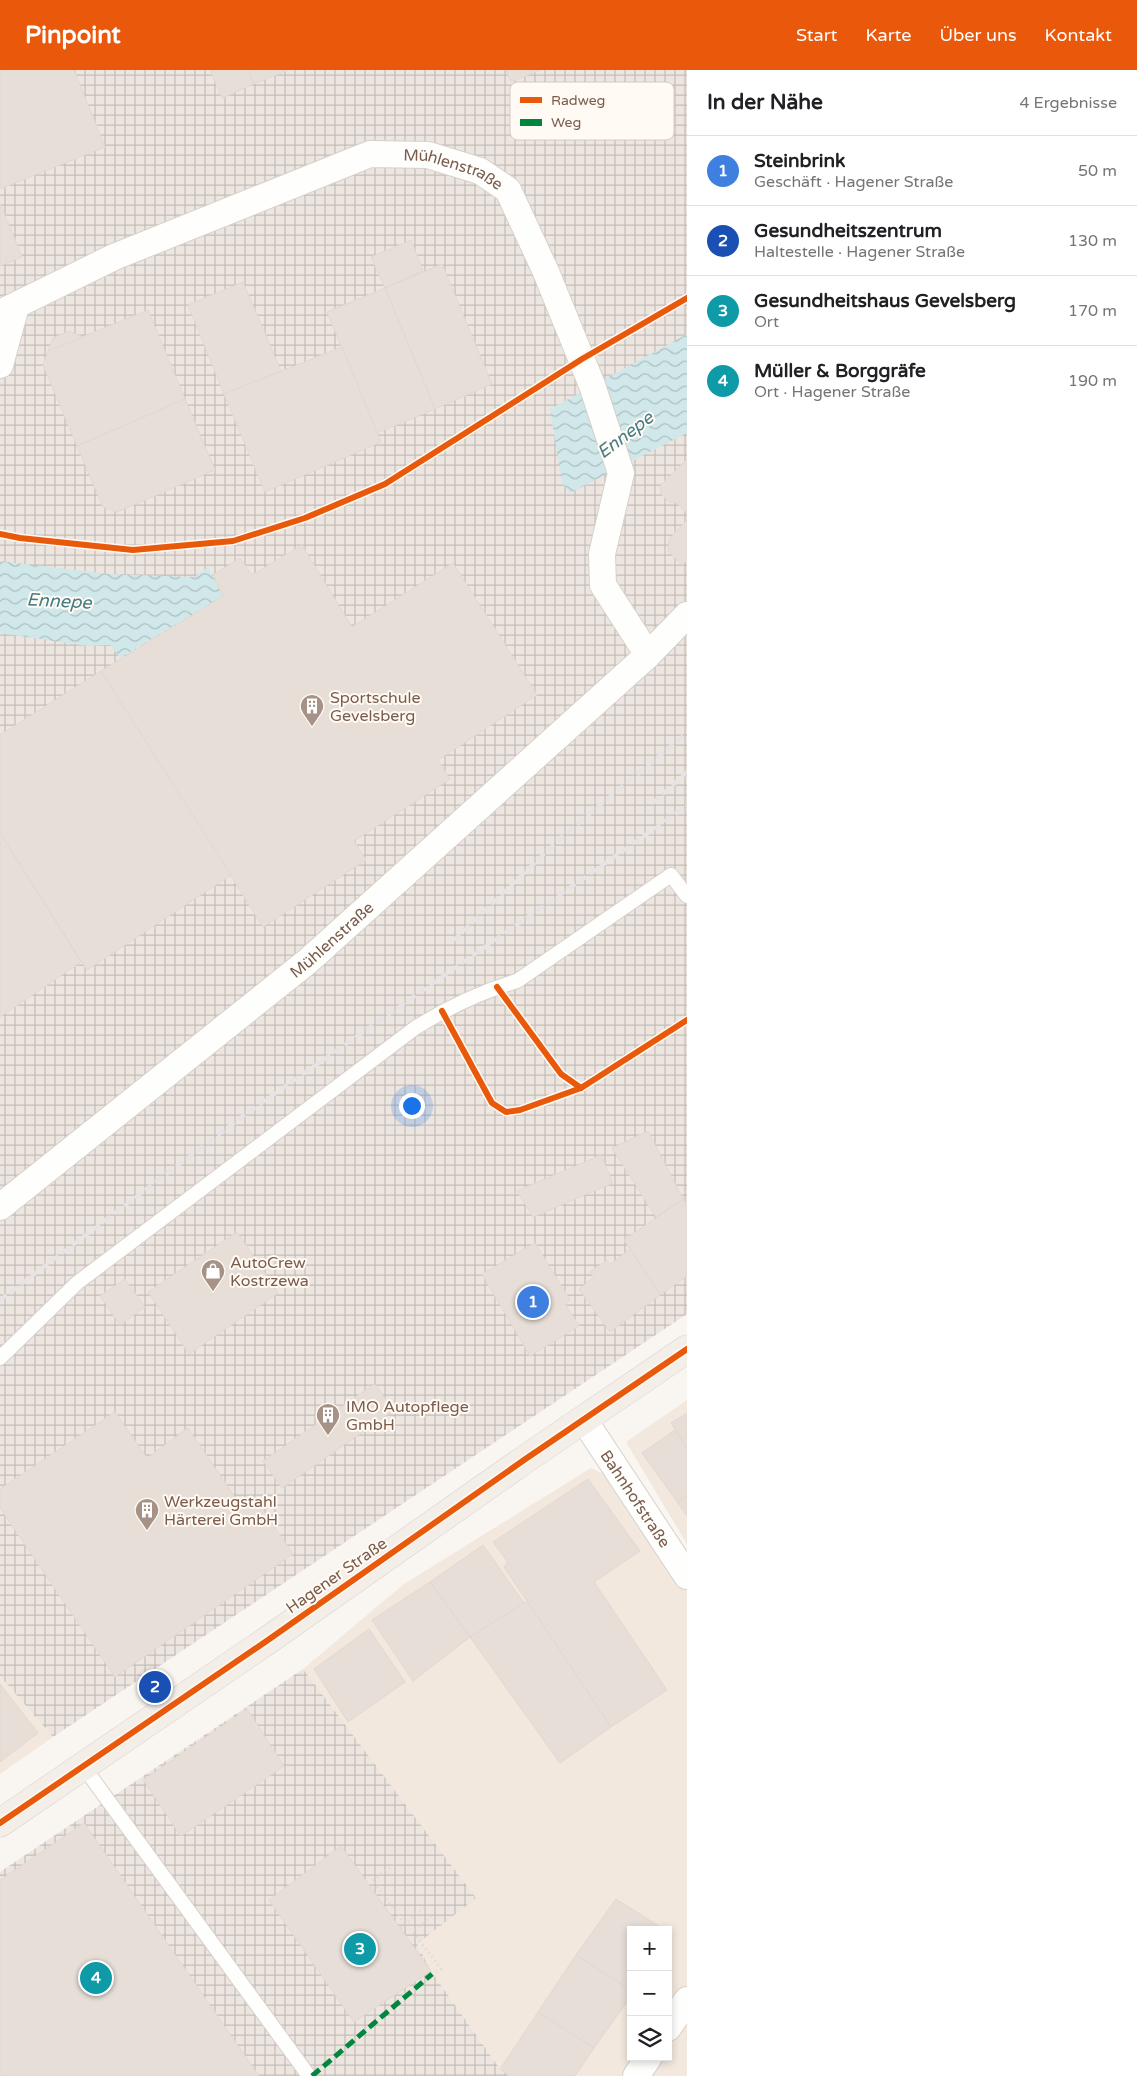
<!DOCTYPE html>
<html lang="de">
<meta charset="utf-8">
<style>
body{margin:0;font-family:"Varela Round",sans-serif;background:#f2f2f2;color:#202124}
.controls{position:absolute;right:15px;bottom:15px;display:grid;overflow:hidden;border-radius:0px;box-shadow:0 2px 8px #0003}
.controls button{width:45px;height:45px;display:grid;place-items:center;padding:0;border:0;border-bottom:1px solid #e0e0e0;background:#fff;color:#202124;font:25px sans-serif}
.you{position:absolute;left:411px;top:1035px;width:18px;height:18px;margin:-12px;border:4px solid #fff;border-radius:50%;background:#1a73e8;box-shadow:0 0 0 8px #1a73e833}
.badge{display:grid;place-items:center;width:32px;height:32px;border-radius:50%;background:#ea580c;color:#fff;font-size:16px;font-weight:700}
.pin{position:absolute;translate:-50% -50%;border:2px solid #fff;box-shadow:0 1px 5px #0006}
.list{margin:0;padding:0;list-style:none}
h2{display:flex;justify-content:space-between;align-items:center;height:65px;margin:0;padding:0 20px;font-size:21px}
h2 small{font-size:16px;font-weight:400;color:#757577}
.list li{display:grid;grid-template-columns:32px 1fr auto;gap:15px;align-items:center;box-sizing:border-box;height:70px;padding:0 20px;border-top:1px solid #e0e0e0}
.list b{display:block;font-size:19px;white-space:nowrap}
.list p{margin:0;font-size:16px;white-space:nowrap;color:#757577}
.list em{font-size:16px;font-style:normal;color:#757577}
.icon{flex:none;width:28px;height:28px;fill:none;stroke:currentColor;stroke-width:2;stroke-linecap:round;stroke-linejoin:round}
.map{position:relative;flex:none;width:687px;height:2006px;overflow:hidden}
header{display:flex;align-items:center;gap:30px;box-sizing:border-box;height:70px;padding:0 25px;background:#ea580c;color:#fff}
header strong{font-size:24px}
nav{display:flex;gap:28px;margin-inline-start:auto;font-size:18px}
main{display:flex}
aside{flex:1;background:#fff}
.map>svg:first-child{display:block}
.residential{fill:#f2e8de;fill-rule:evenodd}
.industrial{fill:url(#industrial-grid)}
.water{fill:url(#water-waves)}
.building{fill:#e6ded7;stroke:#e2d8d2}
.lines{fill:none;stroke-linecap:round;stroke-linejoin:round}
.service-casing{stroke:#d7d1cb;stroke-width:16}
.minor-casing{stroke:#d7d1cb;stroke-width:28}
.primary-casing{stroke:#dad1cc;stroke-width:29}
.path{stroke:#dcd5d0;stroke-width:3;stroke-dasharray:1 4;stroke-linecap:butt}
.service{stroke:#fefefd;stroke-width:14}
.minor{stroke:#fefefd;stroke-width:26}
.primary{stroke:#f3eee8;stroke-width:28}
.rail{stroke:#e6e3e7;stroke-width:4;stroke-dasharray:8 5;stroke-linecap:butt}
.quiet{stroke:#00873e;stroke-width:5;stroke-dasharray:10 5;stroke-linecap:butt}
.cycleway-casing{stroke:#fffaf3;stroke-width:9}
.cycleway{stroke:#e8590c;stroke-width:6}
.labels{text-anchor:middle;stroke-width:4;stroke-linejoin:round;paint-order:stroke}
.street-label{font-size:16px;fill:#7a5c4d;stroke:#fffaf3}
.poi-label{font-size:16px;fill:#7a5c4d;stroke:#fffaf3;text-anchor:start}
.water-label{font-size:18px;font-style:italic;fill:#437c86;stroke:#fffaf3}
.key{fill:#fffaf3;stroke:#d7cbc1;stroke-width:1}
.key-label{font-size:14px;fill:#7a5c4d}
</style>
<header>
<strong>Pinpoint</strong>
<nav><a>Start</a><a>Karte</a><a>Über uns</a><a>Kontakt</a></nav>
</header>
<main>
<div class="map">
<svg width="687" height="2006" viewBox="0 0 687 2006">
<defs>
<pattern id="industrial-grid" width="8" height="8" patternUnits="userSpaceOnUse" patternTransform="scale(1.25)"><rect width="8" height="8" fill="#ede5e0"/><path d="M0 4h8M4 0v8" fill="none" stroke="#c5bdb8"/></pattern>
<pattern id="water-waves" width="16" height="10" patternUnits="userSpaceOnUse" patternTransform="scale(1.25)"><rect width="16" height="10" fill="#d0e8ea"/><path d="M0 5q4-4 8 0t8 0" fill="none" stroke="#aebfc0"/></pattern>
</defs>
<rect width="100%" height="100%" fill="#f9f5f0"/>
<g class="residential">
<polygon points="687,1330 687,1474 626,1372"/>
<path d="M591,1398l38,18 58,90v500h-178l-9,-7 -69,-98 -14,-27 58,-46 -172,-229 101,-85zM631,1860h37v127h-37z"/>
<polygon points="0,1606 53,1667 0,1704"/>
</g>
<g class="industrial">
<polygon points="0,0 687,0 687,1244 53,1667 0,1606"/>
<polygon points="303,1599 476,1828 417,1874 431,1901 500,1999 509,2006 0,2006 0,1802"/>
</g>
<g class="water">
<polygon points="687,264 687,363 570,423 562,413 550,339"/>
<polygon points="0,491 109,504 194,507 208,497 223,526 120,588 110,575 87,576 0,563"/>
</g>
<g class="building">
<polygon points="0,0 74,0 105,77 0,119"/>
<polygon points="210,0 248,0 254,14 222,28"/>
<polygon points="248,0 288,0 254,14"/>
<polygon points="506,0 540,0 511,12"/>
<polygon points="0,133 22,187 0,196"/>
<polygon points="411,170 423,201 385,218 371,187"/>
<polygon points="442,194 492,314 435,339 385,218"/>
<polygon points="243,212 281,301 224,324 188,235"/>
<polygon points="385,218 435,339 377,363 327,242"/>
<polygon points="148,240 185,329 77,376 43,295 48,281"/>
<polygon points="69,261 83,267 48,281 53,268"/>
<polygon points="342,277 381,372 265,422 224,324"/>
<polygon points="185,329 215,400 117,442 103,437 77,376"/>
<polygon points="687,389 687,444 677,433 669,432 661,424 660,416"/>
<polygon points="687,450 687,490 682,495 668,481 669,469"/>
<polygon points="302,475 352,557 453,493 537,625 438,690 450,709 354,771 366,790 263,857 101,601 223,526 213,505 240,488 252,505"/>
<polygon points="101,601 231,805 87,900 0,763 0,665"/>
<polygon points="0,763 81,892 0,947"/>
<polygon points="648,1061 683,1129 656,1147 612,1078"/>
<polygon points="601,1085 613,1113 533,1147 517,1121"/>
<polygon points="683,1129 687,1136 687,1206 660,1225 624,1170"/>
<polygon points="237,1162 278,1223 189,1284 148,1222"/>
<polygon points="535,1173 570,1230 565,1234 579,1256 530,1286 482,1204"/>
<polygon points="630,1179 660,1225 610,1262 579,1219 594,1207 590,1202 607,1190 611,1194"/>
<polygon points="125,1209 145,1237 120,1255 100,1226"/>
<polygon points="373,1315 376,1315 393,1341 282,1418 263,1391"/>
<polygon points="115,1342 147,1388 188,1358 243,1439 256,1430 293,1484 115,1607 0,1438 0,1419"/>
<polygon points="687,1343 687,1378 671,1353"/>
<polygon points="675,1360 687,1378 687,1426 678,1433 642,1383"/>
<polygon points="588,1409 640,1481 594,1512 667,1620 611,1657 504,1497 508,1492 493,1472"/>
<polygon points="687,1426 687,1446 678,1433"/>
<polygon points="483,1475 524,1533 470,1567 430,1512"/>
<polygon points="430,1512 470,1567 413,1611 372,1550"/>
<polygon points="527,1531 611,1657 560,1693 470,1567"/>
<polygon points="369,1559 405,1612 348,1652 314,1599"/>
<polygon points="0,1614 38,1663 0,1692"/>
<polygon points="247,1639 284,1696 181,1766 143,1710"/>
<polygon points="84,1753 259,2006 0,2006 0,1810"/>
<polygon points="341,1776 431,1901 354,1952 269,1830"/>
<polygon points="616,1829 665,1860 631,1860 631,1920 576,1885"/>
<polygon points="576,1885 631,1920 631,1926 594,1978 538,1942"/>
<polygon points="538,1942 594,1978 575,2006 510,2006 500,1999"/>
</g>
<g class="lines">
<g class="service-casing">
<g id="service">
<path d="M0,1288l77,-75 338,-255c32,-20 66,-36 102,-47l154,-106 16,21"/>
<polyline points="83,1696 309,2006"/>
</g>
</g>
<g class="minor-casing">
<g id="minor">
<path id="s1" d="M0,243l114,-56 256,-103 58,1 52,16 28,19 38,82 46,113 29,88 -19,81 1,31 45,70"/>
<polyline points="0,295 16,236"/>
<path id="s2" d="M0,1137l308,-246 340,-306 39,-40"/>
<path id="s3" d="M584,1350l103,156"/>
<polyline points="668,1958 687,1930"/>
<polyline points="636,2006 649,1987"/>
</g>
</g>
<g class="primary-casing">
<polyline id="primary" points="0,1753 268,1570 524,1390 687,1279"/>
</g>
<g class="path">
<polyline points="394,1795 372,1811 405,1854"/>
<polyline points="431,1846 413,1862 441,1899 432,1904"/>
<polyline points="401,1858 425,1837"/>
</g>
<use href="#service" class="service"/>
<use href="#minor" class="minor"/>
<use href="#primary" class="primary"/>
<g class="rail">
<polyline points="653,733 687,702"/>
<polyline points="454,870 565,764 687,663"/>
<polyline points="0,1230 247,1043 687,736"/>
</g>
<polyline class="quiet" points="312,2006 432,1904"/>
<g class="cycleway-casing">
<g id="cycleway">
<polyline points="0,464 20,468 133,480 233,471 305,448 385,414 582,289 687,228"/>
<polyline points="497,917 561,1004 581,1018"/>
<polyline points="442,941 492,1033 506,1042 520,1040 581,1018 687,950"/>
<polyline points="0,1753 268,1570 524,1390 687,1279"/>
</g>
</g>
<use href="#cycleway" class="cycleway"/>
</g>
<defs>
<g id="building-pin" transform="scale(1.25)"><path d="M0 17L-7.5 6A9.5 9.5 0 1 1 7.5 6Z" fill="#a69286" stroke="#fffaf3"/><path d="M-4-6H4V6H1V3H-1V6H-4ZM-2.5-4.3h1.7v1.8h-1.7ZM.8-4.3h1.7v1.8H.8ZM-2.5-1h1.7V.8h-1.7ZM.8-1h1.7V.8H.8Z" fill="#fff"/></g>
<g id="shop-pin" transform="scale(1.25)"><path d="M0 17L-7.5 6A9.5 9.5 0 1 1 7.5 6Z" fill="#a69286" stroke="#fffaf3"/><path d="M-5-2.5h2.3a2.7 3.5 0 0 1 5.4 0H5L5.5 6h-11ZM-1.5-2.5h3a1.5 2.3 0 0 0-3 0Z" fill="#fff"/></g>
</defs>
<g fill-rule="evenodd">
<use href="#building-pin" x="312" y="636"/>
<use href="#shop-pin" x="213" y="1201"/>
<use href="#building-pin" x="328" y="1345"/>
<use href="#building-pin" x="147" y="1440"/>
</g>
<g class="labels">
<g class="street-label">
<text dy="6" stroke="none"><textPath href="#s1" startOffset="489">Mühlenstraße</textPath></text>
<text dy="6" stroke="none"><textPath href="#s2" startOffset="426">Mühlenstraße</textPath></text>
<text dy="6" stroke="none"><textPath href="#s3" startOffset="94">Bahnhofstraße</textPath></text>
<text transform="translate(336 1505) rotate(-35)" y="6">Hagener Straße</text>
</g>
<g class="poi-label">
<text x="330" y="633">Sportschule<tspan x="330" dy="18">Gevelsberg</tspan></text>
<text x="230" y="1198">AutoCrew<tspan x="230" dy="18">Kostrzewa</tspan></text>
<text x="346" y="1342">IMO Autopflege<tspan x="346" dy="18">GmbH</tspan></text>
<text x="164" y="1437">Werkzeugstahl<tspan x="164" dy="18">Härterei GmbH</tspan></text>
</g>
<g class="water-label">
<text transform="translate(625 365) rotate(-37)" y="6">Ennepe</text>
<text transform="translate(59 531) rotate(3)" y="6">Ennepe</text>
</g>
</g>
<rect x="510" y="12" width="164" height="58" rx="8" class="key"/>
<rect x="520" y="27" width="22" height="6" fill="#e8590c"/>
<rect x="520" y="49" width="22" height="7" fill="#00873e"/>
<g class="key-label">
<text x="551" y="35">Radweg</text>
<text x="551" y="57">Weg</text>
</g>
</svg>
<div class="controls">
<button>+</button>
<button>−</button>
<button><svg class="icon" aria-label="layers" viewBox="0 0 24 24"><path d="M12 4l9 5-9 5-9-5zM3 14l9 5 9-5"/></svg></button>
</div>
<div class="you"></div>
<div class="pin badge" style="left:533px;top:1232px;background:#3f7fe0">1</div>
<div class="pin badge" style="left:155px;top:1617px;background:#1a4fb4">2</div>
<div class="pin badge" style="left:360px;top:1879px;background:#0f9aa8">3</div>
<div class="pin badge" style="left:96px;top:1908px;background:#0f9aa8">4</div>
</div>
<aside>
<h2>In der Nähe<small>4 Ergebnisse</small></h2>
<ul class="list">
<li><span class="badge" style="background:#3f7fe0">1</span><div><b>Steinbrink</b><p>Geschäft · Hagener Straße</p></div><em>50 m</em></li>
<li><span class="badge" style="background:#1a4fb4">2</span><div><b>Gesundheitszentrum</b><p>Haltestelle · Hagener Straße</p></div><em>130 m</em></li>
<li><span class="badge" style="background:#0f9aa8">3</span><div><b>Gesundheitshaus Gevelsberg</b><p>Ort</p></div><em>170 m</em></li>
<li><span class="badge" style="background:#0f9aa8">4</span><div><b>Müller &amp; Borggräfe</b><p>Ort · Hagener Straße</p></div><em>190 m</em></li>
</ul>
</aside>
</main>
